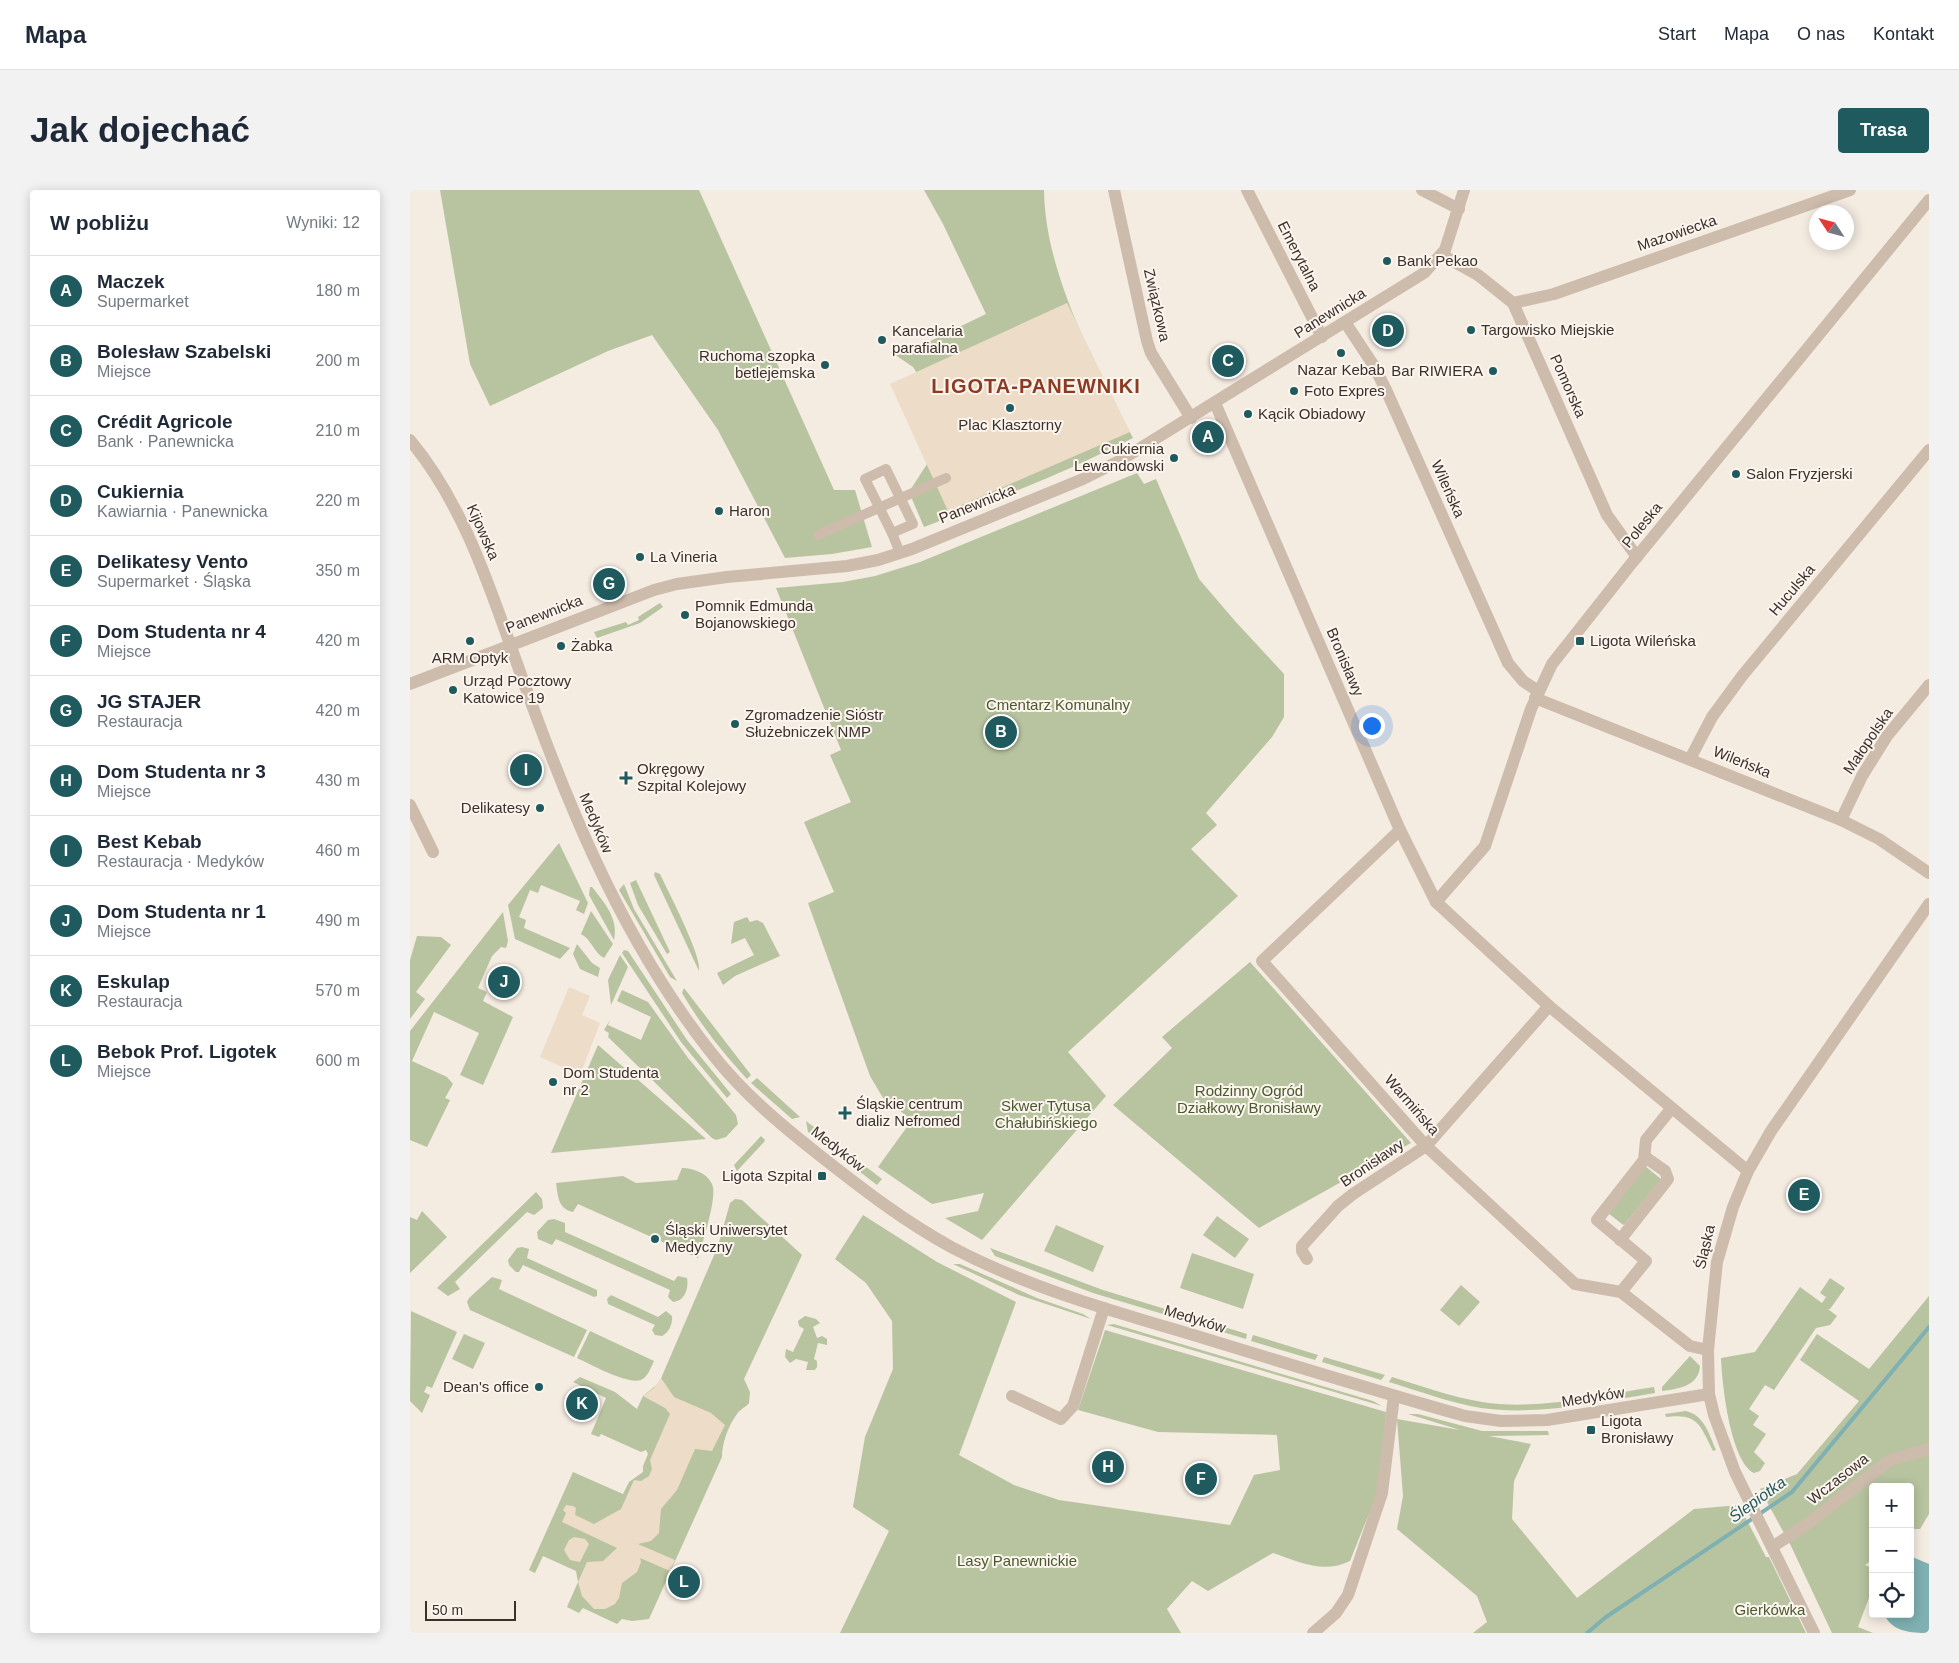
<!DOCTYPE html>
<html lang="pl">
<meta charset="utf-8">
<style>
body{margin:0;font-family:Helvetica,sans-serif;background:#f2f2f3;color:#1f2937}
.controls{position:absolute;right:15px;bottom:15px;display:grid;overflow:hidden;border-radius:5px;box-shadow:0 2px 12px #0003}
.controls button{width:45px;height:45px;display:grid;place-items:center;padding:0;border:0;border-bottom:1px solid #e0e1e3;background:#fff;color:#1f2937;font:25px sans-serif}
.compass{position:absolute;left:1399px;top:15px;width:45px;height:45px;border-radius:50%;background:#fff;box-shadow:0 2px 12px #0003;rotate:306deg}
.scale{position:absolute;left:15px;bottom:12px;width:91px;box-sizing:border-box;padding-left:5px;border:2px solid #3b302b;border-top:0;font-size:14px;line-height:18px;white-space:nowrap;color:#3b302b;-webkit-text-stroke:4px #fbf5ee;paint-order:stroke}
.you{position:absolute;left:961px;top:535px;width:18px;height:18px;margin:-12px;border:4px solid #fff;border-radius:50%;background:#1a73e8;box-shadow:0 0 0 8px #1a73e833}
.badge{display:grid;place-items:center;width:32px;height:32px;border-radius:50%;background:#1f5a5e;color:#fff;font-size:16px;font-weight:700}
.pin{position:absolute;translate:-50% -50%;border:2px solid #fff;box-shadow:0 1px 5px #0006}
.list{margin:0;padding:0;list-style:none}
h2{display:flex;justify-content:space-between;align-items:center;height:65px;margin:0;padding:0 20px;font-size:21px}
h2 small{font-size:16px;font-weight:400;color:#747a83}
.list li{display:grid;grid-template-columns:32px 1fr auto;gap:15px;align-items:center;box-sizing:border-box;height:70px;padding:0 20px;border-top:1px solid #e0e1e3}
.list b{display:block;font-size:19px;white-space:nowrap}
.list p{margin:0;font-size:16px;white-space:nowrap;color:#747a83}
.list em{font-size:16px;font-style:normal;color:#747a83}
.icon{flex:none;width:28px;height:28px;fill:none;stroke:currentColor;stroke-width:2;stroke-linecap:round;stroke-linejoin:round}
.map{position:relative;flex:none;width:1519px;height:1443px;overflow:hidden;border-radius:5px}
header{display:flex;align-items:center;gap:30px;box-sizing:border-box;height:70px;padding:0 25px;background:#fff;border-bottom:1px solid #e0e1e3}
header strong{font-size:24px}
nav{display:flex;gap:28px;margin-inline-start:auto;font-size:18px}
.intro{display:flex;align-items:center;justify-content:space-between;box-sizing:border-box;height:120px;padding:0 30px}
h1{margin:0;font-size:35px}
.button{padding:12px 22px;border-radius:5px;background:#1f5a5e;color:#fff;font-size:18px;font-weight:700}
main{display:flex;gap:30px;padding:0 30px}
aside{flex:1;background:#fff;border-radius:5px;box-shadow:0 2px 12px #0003}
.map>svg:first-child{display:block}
.green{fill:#b8c4a0}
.plaza{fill:#ecdcc8}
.water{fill:#7fb0b2}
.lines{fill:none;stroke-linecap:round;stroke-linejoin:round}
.stream{stroke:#7fb0b2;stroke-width:4}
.pedestrian{stroke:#cdbbac;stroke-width:10}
.minor{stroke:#cdbbac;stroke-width:12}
.tertiary{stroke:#cdbbac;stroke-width:12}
.poi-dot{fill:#1f5a5e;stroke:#fbf5ee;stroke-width:2}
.labels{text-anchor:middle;stroke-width:4;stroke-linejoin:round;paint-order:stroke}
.street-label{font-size:15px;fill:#3b302b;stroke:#fbf5ee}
.poi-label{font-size:15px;fill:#3b302b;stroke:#fbf5ee;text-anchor:start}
.park-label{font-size:15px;fill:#4a5a2e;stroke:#fbf5ee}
.water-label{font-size:16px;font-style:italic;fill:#1f5a5e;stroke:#fbf5ee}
.district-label{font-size:20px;font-weight:bold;letter-spacing:1px;fill:#8c3b22;stroke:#fbf5ee}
</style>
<header>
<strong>Mapa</strong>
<nav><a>Start</a><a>Mapa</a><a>O nas</a><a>Kontakt</a></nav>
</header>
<div class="intro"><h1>Jak dojechać</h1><a class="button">Trasa</a></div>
<main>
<aside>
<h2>W pobliżu<small>Wyniki: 12</small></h2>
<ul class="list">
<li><span class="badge">A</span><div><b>Maczek</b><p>Supermarket</p></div><em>180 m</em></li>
<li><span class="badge">B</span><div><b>Bolesław Szabelski</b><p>Miejsce</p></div><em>200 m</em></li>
<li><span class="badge">C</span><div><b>Crédit Agricole</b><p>Bank · Panewnicka</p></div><em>210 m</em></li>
<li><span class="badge">D</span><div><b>Cukiernia</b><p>Kawiarnia · Panewnicka</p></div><em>220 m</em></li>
<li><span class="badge">E</span><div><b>Delikatesy Vento</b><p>Supermarket · Śląska</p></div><em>350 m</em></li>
<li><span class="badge">F</span><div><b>Dom Studenta nr 4</b><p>Miejsce</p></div><em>420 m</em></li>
<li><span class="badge">G</span><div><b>JG STAJER</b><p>Restauracja</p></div><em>420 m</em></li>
<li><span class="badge">H</span><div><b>Dom Studenta nr 3</b><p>Miejsce</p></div><em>430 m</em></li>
<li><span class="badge">I</span><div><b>Best Kebab</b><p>Restauracja · Medyków</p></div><em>460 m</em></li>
<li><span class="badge">J</span><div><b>Dom Studenta nr 1</b><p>Miejsce</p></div><em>490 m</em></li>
<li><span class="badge">K</span><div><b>Eskulap</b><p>Restauracja</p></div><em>570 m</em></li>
<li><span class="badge">L</span><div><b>Bebok Prof. Ligotek</b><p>Miejsce</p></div><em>600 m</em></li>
</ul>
</aside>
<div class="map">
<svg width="1519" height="1443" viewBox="0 0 1519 1443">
<rect width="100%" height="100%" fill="#f4ebe1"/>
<g class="green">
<polygon points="30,0 289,0 424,300 445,300 462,357 422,364 375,368 308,240 242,145 198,161 80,216 60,174"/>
<path d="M514,0h120c1,84 51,174 89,248 -68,35 -138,62 -209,89l-15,-35 18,-28 -5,-83 -9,-14 -22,-15 29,-6 66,-32 -43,-90z"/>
<polygon points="727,283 734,294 746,289 789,389 825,431 874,484 874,527 862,547 796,623 807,635 781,659 828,706 658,862 696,906 572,1050 535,1028 568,1021 574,1003 522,1014 468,977 502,930 473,908 460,886 398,713 424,702 394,632 441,612 420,565 431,560 366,398 433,392 465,386 510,372"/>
<polygon points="250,413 253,417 230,433 187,448 184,442 216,432 218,435 229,430 228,427"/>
<polygon points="149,653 178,713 174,724 166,720 170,711 131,695 128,703 120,700 109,727 116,730 114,738 160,758 150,769 105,749 98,715"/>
<path d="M245,682l5,2c8,17 43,84 39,97l-45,-96z"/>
<polygon points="226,690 260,762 257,764 228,715 220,693"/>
<polygon points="214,694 224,719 267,791 260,787 209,700"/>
<path d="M180,697h2c12,15 27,32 22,53l-25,-45z"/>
<path d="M181,721l22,33 -9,14c-10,-5 -12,-18 -23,-24z"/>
<polygon points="93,722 98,751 96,758 91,757 82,766 68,798 77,802 73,811 103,827 73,895 50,885 69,843 24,822 2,871 37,887 43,894 35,908 40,910 17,957 0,950 0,841"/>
<polygon points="337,727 340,732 347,730 353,733 370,766 325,786 313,795 307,783 344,765 335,748 321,754 324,732"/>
<polygon points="7,746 31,747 41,755 6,802 15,809 0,829 0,770"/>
<polygon points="167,754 182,773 190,778 188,787 170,779 163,764"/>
<polygon points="214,760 218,761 277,850 321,904 317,908 271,852 212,763"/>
<polygon points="210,765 218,777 201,815 198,790"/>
<polygon points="840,772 1001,953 849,1038 703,915 762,858 752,847"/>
<path d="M274,798l67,87 -4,4c-24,-26 -47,-55 -65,-86z"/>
<polygon points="212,800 238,812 278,868 326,925 328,934 316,947 306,950 302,948 198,847 199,843 194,840 200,830 198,835 231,850 241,827 207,811"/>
<polygon points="188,855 296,949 141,963"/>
<polygon points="347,888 390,927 382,929 341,893"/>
<polygon points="396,931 472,989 467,995 398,942"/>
<polygon points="351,946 355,950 354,952 327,981 324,975"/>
<polygon points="1235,976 1251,989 1214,1035 1212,1034 1198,1023"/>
<path d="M272,978c11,0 25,5 30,16 6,12 -10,60 -14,74l-120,-54 -5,8c-15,-3 -15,-16 -17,-29l67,-7 13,7 41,-3z"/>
<polygon points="126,1002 132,1009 133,1018 124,1025 117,1022 45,1092 50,1099 38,1106 27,1098"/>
<path d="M325,1009l7,1 60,55 -58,124 6,13 -1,11c-4,5 -9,6 -12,11 -9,12 -15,29 -15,43l-73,162 -17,2 -10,-2 -5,5 -34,-16 -4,5 -12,-6 11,-25 -2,-11 -33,-15 -8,17 -6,-3 44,-98 50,22 6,-12 14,-10v-6l5,-12 -2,-4 -5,2 -40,-18 -2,3 -8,-3 15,-36 -33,-16 7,-5 35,15 22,17 6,-13 16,-13 59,-137 12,-43z"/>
<polygon points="12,1021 37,1047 0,1083 0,1027 7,1030"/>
<path d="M453,1025l74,47 79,40 -57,153 55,30 45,15 171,25 24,-50 26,-5 -3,-35 -119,-3 -80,-22 27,-80 281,82 -7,83 -11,21 -18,45c-26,13 -51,1 -77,-8l-65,38 -16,-10 -25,28 14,24h-341l49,-102 -36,-24 12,-70 28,-68 -1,-48 -26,-38 -31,-24z"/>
<polygon points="807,1026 839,1049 825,1068 793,1045"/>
<path d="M144,1029l11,4v9l109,49 4,-5 9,2c2,10 -2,23 -14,24l-5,-5 2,-7 -114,-51 -4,6 -14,-6 -1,-7 11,-12z"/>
<polygon points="646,1035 694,1056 683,1082 634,1061"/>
<polygon points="112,1057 119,1059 117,1068 187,1100 187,1106 184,1107 113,1075 109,1082 106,1082 99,1075 98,1070 107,1058"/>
<polygon points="580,1058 693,1100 837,1144 836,1149 683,1103 585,1066"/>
<polygon points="782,1063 844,1084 833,1119 770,1098"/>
<polygon points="543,1074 550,1074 627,1108 673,1124 681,1129 609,1105"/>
<polygon points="82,1087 92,1090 89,1099 177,1140 164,1167 60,1120 57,1112 59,1108"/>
<path d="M1420,1088l15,10 -15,21h-2l9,7 -7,9 -14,3 -42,62 -9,-5 -16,24 10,7 -6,9 13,9 -12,18 11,11 -5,8 -6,2c-24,-12 -32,-90 -33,-115l34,-6 45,-65 22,16 4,-6 -6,-4z"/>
<polygon points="1051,1095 1070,1112 1049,1136 1030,1120"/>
<path d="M201,1105l47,22 8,-6 6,5c1,7 -3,17 -10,20l-7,-1 -3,-5 3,-5 -47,-21 -1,-5z"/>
<polygon points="1519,1106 1519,1324 1510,1339 1500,1339 1500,1297 1463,1297 1463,1369 1455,1375 1463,1378 1463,1397 1448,1437 1463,1443 1422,1443 1381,1356 1350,1299 1387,1284 1449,1211 1390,1170 1407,1144 1459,1179"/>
<polygon points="1,1121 47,1142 22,1198 17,1196 14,1202 20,1205 12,1223 0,1211"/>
<polygon points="395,1126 406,1129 410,1133 403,1137 407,1148 412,1146 417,1149 417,1155 408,1153 404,1169 407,1171 407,1177 405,1180 396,1180 398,1172 386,1169 380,1173 375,1167 376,1159 383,1162 394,1139 389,1136 388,1131"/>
<polygon points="704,1134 963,1211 972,1216 697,1135"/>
<path d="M180,1141l64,30c-3,6 -6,16 -13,19 -13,5 -51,-16 -64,-22z"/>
<polygon points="54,1144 75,1153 63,1179 42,1169"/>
<polygon points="843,1145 908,1165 905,1170 841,1151"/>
<path d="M1280,1166l10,10c-1,20 -22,23 -38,25v-4z"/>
<polygon points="914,1167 975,1185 971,1190 912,1172"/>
<path d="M982,1187c30,9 59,20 90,25 56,9 116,-7 172,-15l1,6c-57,9 -117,23 -174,15 -31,-5 -62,-17 -92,-26z"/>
<path d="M1276,1221c18,4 23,23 30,39l-3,1c-13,-26 -15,-38 -47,-34l-1,-3z"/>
<polygon points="998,1224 1008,1224 1072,1241 1138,1241 1139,1245 1079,1246 1121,1254 1104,1291 1102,1329 1167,1408 1284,1319 1329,1315 1356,1367 1359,1367 1396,1443 1063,1443 1077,1432 1067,1406 987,1339 993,1306 987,1229 1050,1240"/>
</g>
<g class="plaza">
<polygon points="657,113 720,242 538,321 480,194"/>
<polygon points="159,797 180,806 172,825 190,833 170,885 130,867"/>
<polygon points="251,1188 264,1207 301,1223 315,1235 302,1261 285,1259 267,1300 251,1319 249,1343 241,1351 228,1354 265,1370 260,1381 230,1368 231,1372 227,1382 212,1393 209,1408 205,1414 195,1419 184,1419 172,1406 168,1392 177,1372 193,1371 207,1358 152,1332 156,1323 153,1320 156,1315 163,1316 166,1318 165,1325 184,1334 211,1319 224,1290 231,1291 239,1286 242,1279 240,1270 260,1224 255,1218 233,1206 244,1198"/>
<polygon points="164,1347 175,1349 179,1354 170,1372 160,1370 154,1360 159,1350"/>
</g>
<path class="water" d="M1500,1366l19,8v69c-18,0 -37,-1 -45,-19h26z"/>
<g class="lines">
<polyline class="stream" points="1177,1443 1196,1427 1382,1302 1519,1137"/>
<g class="pedestrian">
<polygon points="476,279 503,334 482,343 455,289"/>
<polyline points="482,343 490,363"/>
<polyline points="408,345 536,288"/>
</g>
<g class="minor">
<polyline points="704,0 737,151 741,163 781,228"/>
<polyline points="837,0 912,147"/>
<polyline points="1012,0 1049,19"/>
<polyline points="1032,65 1068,85 1103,113 1197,325 1227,367"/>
<polyline points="1103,113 1144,104 1440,0"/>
<polyline points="935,132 964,176 977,202 1098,473 1113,491 1128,501"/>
<polyline points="805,213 990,640 1026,712 1139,816 1338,981"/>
<path d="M100,454c52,146 106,289 203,411 30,38 67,69 105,99 43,34 87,68 135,94 78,41 163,64 247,89 88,27 176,54 265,79l36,5 46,-1 162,-26"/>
<polyline points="1125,508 1431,630 1469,649 1519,683"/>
<polyline points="1280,569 1302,527 1332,486 1519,260"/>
<polyline points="0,615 23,662"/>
<polyline points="1431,630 1452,586 1477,546 1519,495"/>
<polyline points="990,640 852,771 1016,956 1165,1094 1211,1102 1280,1156 1298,1160"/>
<polyline points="1026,712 1075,656 1121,519 1142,474 1221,374 1519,10"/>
<polyline points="1210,1050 1258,989 1255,981 1235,967"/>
<polyline points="897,1069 892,1061 892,1056 928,1016 943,1004 1016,956 1139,816"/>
<polyline points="1211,1102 1236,1071 1187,1030 1234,970 1236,950 1261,919"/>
<polyline points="602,1206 651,1229 663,1216 694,1118"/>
<polyline points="1362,1357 1396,1335 1480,1270 1519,1259"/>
<polyline points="903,1443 926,1423 938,1405 972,1303 984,1206"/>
<polyline points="1404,1443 1325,1282 1304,1225 1299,1204 1298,1160 1307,1072 1323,1017 1338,981 1361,941 1519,714"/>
</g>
<g class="tertiary">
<path d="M0,250c49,59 75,133 100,204"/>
<polyline points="0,494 244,400 267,394 317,387 437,376 468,370 502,359 673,289 711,270 1014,83 1035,60 1054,0"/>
</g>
</g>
<g class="poi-dot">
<circle cx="977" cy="71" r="5"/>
<circle cx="1061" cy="140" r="5"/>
<circle cx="472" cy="150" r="5"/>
<circle cx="931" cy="163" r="5"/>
<circle cx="415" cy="175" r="5"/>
<circle cx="1083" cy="181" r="5"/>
<circle cx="884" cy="201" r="5"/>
<circle cx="600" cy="218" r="5"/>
<circle cx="838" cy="224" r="5"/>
<circle cx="764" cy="268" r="5"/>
<circle cx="1326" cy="284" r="5"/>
<circle cx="309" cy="321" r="5"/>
<circle cx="230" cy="367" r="5"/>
<circle cx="275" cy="425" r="5"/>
<circle cx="60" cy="451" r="5"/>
<rect x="1165" y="446" width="10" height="10" rx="2.5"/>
<circle cx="151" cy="456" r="5"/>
<circle cx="43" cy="500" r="5"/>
<circle cx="325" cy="534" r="5"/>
<path d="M213.5 580.5h5v5h5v5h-5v5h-5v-5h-5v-5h5z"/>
<circle cx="130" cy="618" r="5"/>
<circle cx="143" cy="892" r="5"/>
<path d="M432.5 915.5h5v5h5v5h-5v5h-5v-5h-5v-5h5z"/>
<rect x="407" y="981" width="10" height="10" rx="2.5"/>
<circle cx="245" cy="1049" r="5"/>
<circle cx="129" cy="1197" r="5"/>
<rect x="1176" y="1235" width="10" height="10" rx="2.5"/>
</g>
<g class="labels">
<g class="street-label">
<text transform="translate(1267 43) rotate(-19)" y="5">Mazowiecka</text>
<text transform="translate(889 66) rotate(63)" y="5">Emerytalna</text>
<text transform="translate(747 115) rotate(77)" y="5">Związkowa</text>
<text transform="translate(920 123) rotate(-32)" y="5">Panewnicka</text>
<text transform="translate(1158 196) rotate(66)" y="5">Pomorska</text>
<text transform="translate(1038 299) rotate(66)" y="5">Wileńska</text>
<text transform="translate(567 314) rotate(-22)" y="5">Panewnicka</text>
<text transform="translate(1232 335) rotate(-51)" y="5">Poleska</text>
<text transform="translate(73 342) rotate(66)" y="5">Kijowska</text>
<text transform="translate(1382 400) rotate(-50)" y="5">Huculska</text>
<text transform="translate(134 424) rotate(-21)" y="5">Panewnicka</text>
<text transform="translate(935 472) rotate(67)" y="5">Bronisławy</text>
<text transform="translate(1458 551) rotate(-56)" y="5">Małopolska</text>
<text transform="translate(1332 572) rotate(22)" y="5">Wileńska</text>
<text transform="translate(186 633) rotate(67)" y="5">Medyków</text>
<text transform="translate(1002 915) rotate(49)" y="5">Warmińska</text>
<text transform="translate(428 959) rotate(38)" y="5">Medyków</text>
<text transform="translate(962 973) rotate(-34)" y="5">Bronisławy</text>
<text transform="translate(1295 1057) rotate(-77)" y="5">Śląska</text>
<text transform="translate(785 1129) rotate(17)" y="5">Medyków</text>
<text transform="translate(1183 1207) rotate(-9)" y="5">Medyków</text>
<text transform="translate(1428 1289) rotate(-38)" y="5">Wczasowa</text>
</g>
<g class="poi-label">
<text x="987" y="76">Bank Pekao</text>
<text x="1071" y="145">Targowisko Miejskie</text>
<text x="482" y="146">Kancelaria<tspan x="482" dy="17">parafialna</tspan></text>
<text x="405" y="171" text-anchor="end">Ruchoma szopka<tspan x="405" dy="17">betlejemska</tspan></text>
<text x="931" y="185" text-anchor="middle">Nazar Kebab</text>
<text x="1073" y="186" text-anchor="end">Bar RIWIERA</text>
<text x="894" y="206">Foto Expres</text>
<text x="848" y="229">Kącik Obiadowy</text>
<text x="600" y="240" text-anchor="middle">Plac Klasztorny</text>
<text x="754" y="264" text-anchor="end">Cukiernia<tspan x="754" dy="17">Lewandowski</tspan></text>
<text x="1336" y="289">Salon Fryzjerski</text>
<text x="319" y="326">Haron</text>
<text x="240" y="372">La Vineria</text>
<text x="285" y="421">Pomnik Edmunda<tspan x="285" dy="17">Bojanowskiego</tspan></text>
<text x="1180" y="456">Ligota Wileńska</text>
<text x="161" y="461">Żabka</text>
<text x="60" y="473" text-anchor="middle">ARM Optyk</text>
<text x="53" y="496">Urząd Pocztowy<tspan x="53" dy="17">Katowice 19</tspan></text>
<text x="335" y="530">Zgromadzenie Sióstr<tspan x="335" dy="17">Służebniczek NMP</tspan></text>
<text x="227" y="584">Okręgowy<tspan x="227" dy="17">Szpital Kolejowy</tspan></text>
<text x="120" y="623" text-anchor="end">Delikatesy</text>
<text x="153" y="888">Dom Studenta<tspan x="153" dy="17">nr 2</tspan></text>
<text x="446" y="919">Śląskie centrum<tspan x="446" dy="17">dializ Nefromed</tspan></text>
<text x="402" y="991" text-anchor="end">Ligota Szpital</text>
<text x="255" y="1045">Śląski Uniwersytet<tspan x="255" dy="17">Medyczny</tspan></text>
<text x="119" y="1202" text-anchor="end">Dean's office</text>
<text x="1191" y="1236">Ligota<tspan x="1191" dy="17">Bronisławy</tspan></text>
</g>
<g class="park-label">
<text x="648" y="520">Cmentarz Komunalny</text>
<text x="839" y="906">Rodzinny Ogród<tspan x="839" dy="17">Działkowy Bronisławy</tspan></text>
<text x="636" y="921">Skwer Tytusa<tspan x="636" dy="17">Chałubińskiego</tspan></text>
<text x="607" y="1376">Lasy Panewnickie</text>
<text x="1360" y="1425">Gierkówka</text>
</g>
<g class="water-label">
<text transform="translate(1347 1309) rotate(-36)" y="6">Ślepiotka</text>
</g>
<g class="district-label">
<text x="626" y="203">LIGOTA-PANEWNIKI</text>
</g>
</g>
</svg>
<div class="controls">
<button>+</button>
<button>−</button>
<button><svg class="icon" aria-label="locate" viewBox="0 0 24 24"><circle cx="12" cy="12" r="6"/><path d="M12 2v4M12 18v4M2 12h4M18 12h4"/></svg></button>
</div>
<svg class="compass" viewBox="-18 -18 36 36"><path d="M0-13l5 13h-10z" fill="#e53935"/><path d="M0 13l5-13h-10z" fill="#747a83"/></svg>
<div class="scale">50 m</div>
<div class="you"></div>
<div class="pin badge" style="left:798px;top:247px">A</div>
<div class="pin badge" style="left:591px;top:542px">B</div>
<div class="pin badge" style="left:818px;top:171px">C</div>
<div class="pin badge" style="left:978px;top:141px">D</div>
<div class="pin badge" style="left:1394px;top:1005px">E</div>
<div class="pin badge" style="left:791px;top:1289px">F</div>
<div class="pin badge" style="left:199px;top:394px">G</div>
<div class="pin badge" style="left:698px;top:1277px">H</div>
<div class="pin badge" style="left:116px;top:580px">I</div>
<div class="pin badge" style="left:94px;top:792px">J</div>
<div class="pin badge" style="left:172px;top:1214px">K</div>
<div class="pin badge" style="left:274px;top:1392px">L</div>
</div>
</main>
